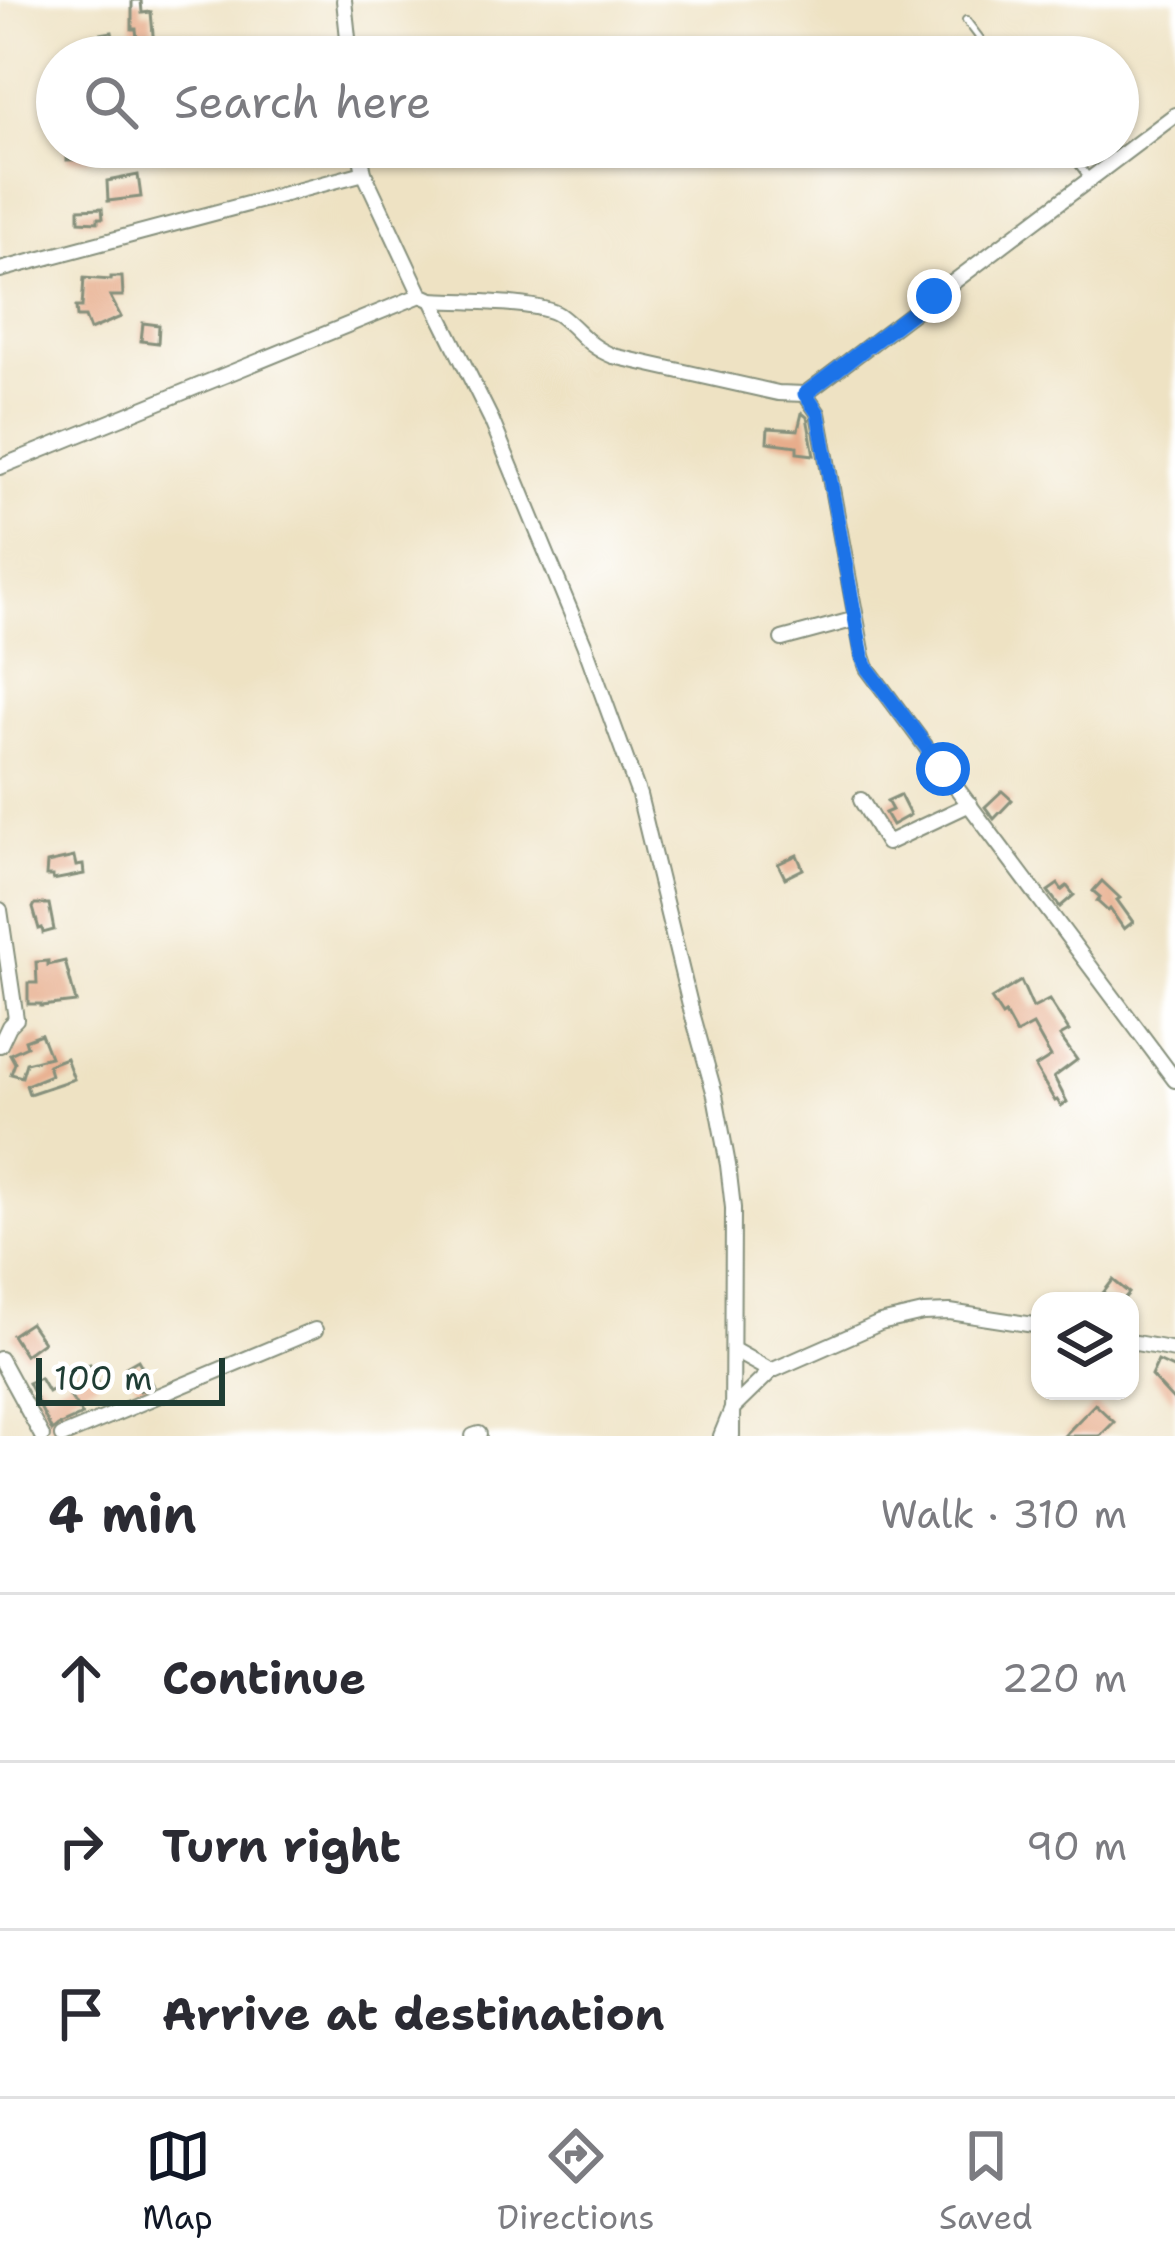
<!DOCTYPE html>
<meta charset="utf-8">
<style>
body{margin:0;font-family:"Shantell Sans",sans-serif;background:#f7f7f7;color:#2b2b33}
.controls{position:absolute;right:36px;bottom:36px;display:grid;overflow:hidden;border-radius:24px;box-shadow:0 3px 9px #0004}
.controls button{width:108px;height:108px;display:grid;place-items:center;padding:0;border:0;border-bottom:3px solid #e1e1e2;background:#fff;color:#2b2b33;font:60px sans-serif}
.scale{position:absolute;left:36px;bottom:30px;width:189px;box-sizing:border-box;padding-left:12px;border:6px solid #1f3d34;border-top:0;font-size:33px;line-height:42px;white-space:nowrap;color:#1f3d34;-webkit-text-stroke:9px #fff;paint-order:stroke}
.stop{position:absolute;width:36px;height:36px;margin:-27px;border:9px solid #1a73e8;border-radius:50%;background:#fff}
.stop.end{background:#1a73e8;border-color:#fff;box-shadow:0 3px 12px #0008}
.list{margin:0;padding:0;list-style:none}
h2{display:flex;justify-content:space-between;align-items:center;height:156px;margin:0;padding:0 48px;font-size:51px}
h2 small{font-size:39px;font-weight:400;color:#7c7c81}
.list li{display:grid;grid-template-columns:78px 1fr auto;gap:36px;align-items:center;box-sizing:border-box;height:168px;padding:0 48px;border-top:3px solid #e1e1e2}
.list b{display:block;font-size:45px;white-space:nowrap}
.list em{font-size:39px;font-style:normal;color:#7c7c81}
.icon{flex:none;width:66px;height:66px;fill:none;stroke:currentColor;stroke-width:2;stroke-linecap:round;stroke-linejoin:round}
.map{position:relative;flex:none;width:1175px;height:1436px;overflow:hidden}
.search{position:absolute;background:#fff;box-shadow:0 3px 9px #0004;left:36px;right:36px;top:36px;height:132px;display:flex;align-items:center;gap:30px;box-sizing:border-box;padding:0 42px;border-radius:66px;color:#7c7c81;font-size:45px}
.sheet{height:660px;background:#fff}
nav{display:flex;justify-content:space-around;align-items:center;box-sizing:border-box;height:168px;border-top:3px solid #e1e1e2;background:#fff;font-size:33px;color:#7c7c81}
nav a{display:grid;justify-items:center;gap:6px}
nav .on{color:#111827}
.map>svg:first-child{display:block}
.building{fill:#e7ad8c}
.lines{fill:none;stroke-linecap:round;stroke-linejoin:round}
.lane-casing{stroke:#86907c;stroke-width:10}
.street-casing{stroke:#86907c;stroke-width:18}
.lane{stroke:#fff;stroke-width:6}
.street{stroke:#fff;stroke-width:14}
.route{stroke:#1a73e8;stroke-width:15}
</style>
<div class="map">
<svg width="1175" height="1436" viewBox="0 0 1175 1436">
<rect width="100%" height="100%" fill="#fff"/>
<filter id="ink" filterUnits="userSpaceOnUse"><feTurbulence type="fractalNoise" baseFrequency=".00833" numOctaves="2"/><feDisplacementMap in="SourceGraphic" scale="24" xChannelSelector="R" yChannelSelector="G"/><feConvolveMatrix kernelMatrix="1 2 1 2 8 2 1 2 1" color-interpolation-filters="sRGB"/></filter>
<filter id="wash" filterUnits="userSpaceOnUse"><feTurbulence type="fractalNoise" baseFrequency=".004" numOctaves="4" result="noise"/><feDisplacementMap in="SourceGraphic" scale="48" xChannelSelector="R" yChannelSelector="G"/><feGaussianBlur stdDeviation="2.7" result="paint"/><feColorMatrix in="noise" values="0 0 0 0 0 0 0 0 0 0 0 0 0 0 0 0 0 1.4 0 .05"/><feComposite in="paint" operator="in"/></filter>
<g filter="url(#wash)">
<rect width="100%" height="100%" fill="#eee2c3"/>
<g id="blocks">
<g class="building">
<polygon points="132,0 141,0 142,13 151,12 155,57 103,57 100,34 112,32 116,50 138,48 136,29 132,29"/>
<polygon points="67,147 90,147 91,159 67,160"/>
<polygon points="138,175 141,197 108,201 107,181"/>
<polygon points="102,208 103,218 98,218 98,222 79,221 79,209"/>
<polygon points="111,277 122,277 123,296 110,296 121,317 90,330 85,317 77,317 76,307 82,307 84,278 111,280"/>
<polygon points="143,323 159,325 158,343 141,341"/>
<polygon points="802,413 807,417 814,455 797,453 797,446 767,442 768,428 798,430"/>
<polygon points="1002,791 1012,800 994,819 985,807"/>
<polygon points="900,795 910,815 892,825 885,813 892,810 887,801"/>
<polygon points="797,855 803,869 785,878 778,864"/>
<polygon points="74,857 76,866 83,865 84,874 53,880 53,876 46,876 47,863"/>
<polygon points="1102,881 1120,898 1117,900 1133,922 1124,929 1110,909 1108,911 1097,901 1100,897 1093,891"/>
<polygon points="1058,884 1062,890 1067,886 1074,895 1060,907 1048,891"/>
<polygon points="35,904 49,904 54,930 43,933 42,928 39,929 33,908"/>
<polygon points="48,961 48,965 65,961 76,1002 41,1006 41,1004 28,1004 28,983 37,983 36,962"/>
<polygon points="1021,981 1033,1008 1049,1000 1069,1031 1060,1036 1077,1060 1054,1077 1067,1102 1061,1106 1057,1100 1055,1101 1035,1067 1051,1057 1033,1025 1016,1034 1005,1014 1002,1016 991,999"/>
<polygon points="41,1034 50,1057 26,1063 22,1077 11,1074 15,1063 10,1054 27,1046 25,1040"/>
<polygon points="66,1058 74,1079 29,1094 26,1085 51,1075 48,1065"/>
<polygon points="1113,1280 1129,1293 1122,1301 1113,1301 1103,1293"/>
<polygon points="30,1323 43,1342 25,1355 12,1335"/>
<polygon points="138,1360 153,1386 140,1391 126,1367"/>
<polygon points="1158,1361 1175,1369 1175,1402 1151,1376"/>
<polygon points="90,1364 98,1382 70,1396 82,1415 58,1426 52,1431 28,1383 40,1378 48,1392 71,1378 69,1373"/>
<polygon points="1095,1404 1114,1422 1100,1436 1064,1436"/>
</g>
</g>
</g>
<g filter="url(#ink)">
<use href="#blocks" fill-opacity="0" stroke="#86907c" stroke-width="3"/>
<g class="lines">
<g class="lane-casing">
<g id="lane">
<polyline points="966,20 994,57"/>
<polyline points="1066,147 1088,177"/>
</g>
</g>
<g class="street-casing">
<g id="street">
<polyline points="344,0 350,57"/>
<polyline points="359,147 364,173 421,295 432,300 491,419 584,644 639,795 692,1013 715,1095 728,1165 733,1208 732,1436"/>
<polyline points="0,270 364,173"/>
<path d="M432,300c27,2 107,1 127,15 22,16 25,29 54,41l165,37 27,1 13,19 45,243 4,12 308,412"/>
<polyline points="805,394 1175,115"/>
<polyline points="0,467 421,295"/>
<polyline points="782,639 856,619"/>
<polyline points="861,800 887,843 970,804"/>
<polyline points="0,910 16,1019 9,1026 0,1045"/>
<polyline points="1130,1342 1175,1350"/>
<polyline points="733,1350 771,1371"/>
<polyline points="0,1359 42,1436"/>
<polyline points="62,1436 315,1330"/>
<polyline points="473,1436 479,1434"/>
<polyline points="721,1436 732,1409 771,1371 880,1323 923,1313 950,1312 1040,1326"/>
</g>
</g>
<use href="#lane" class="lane"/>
<use href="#street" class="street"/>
</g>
</g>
<g class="lines" filter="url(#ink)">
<polyline class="route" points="934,296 805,394 818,413 862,656 867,668 943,769"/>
</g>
</svg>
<div class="controls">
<button><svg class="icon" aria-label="layers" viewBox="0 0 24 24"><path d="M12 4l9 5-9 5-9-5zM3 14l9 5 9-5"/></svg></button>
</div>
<div class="scale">100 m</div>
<div class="stop" style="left:943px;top:769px"></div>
<div class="stop end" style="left:934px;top:296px"></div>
<div class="search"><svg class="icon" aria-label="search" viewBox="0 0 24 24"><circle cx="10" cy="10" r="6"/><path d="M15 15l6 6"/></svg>Search here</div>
</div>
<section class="sheet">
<h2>4 min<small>Walk · 310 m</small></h2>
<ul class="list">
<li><svg class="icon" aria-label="ahead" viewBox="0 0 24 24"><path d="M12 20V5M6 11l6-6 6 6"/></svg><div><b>Continue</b></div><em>220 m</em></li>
<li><svg class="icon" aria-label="right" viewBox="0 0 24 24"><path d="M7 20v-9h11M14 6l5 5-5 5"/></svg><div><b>Turn right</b></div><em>90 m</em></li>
<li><svg class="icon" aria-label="arrive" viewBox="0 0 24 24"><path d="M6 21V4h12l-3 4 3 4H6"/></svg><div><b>Arrive at destination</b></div></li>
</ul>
</section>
<nav>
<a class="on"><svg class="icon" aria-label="map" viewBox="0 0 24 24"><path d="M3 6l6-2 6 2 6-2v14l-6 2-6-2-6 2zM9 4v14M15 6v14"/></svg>Map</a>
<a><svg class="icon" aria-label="directions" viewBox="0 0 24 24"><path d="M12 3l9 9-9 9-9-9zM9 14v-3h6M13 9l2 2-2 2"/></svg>Directions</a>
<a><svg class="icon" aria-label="saved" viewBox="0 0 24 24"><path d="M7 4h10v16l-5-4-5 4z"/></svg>Saved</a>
</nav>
